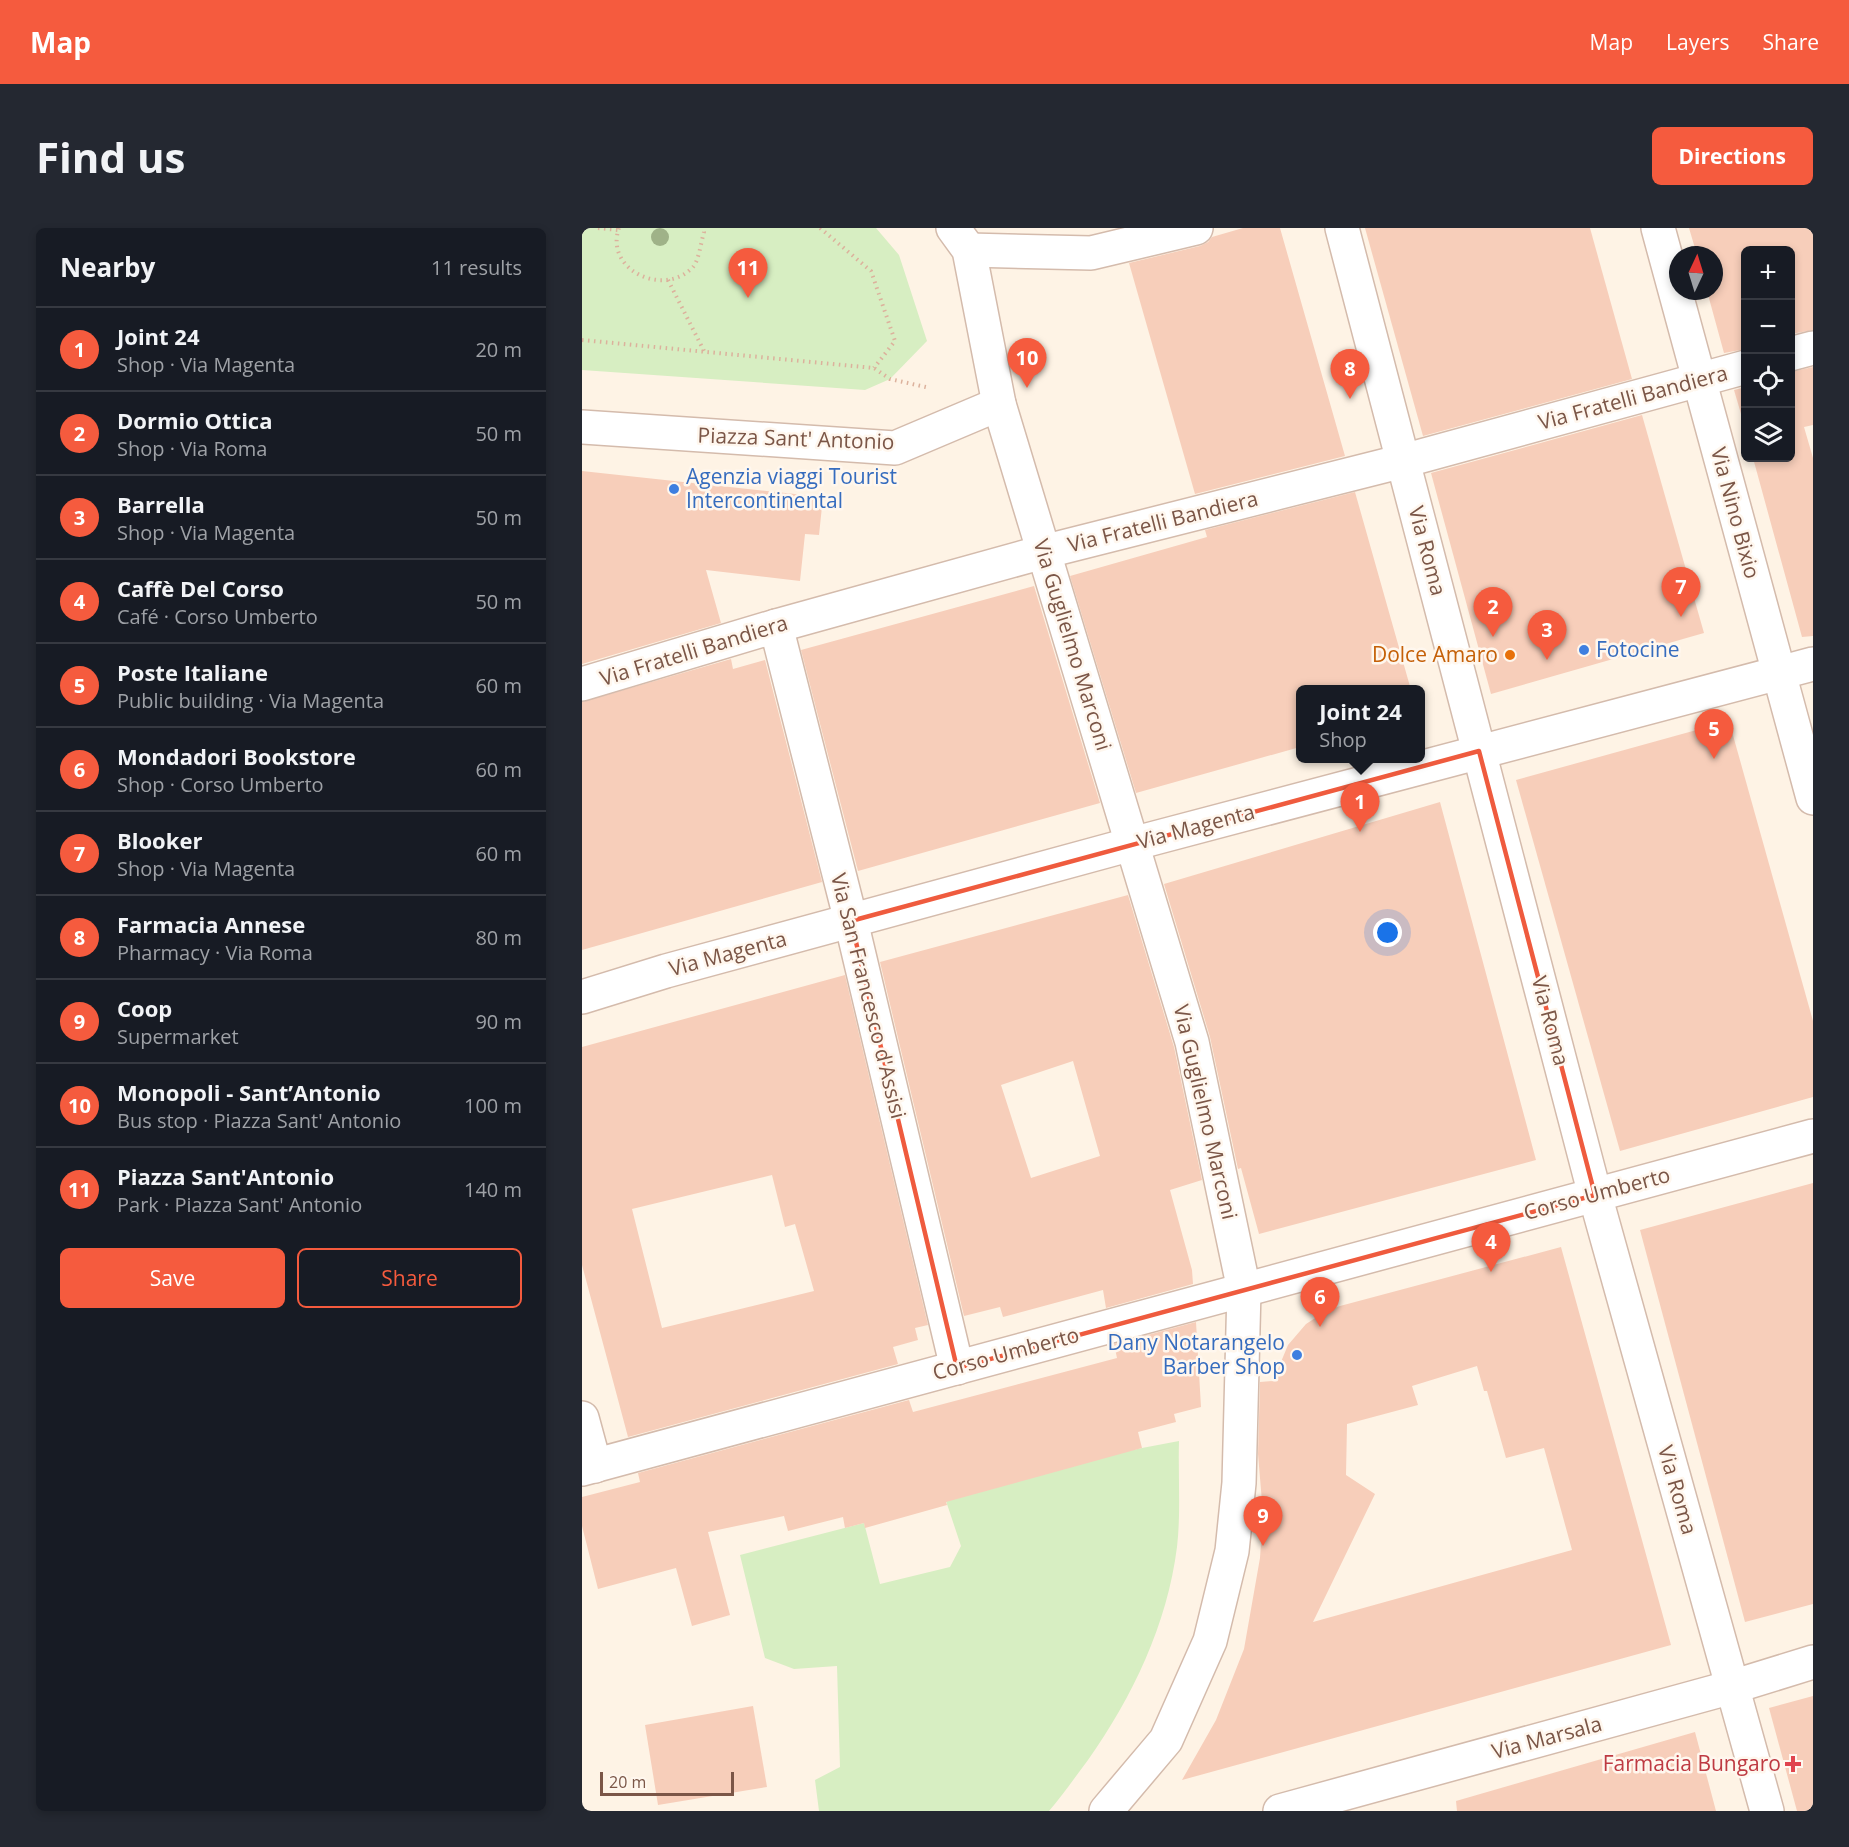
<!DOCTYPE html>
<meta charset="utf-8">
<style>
body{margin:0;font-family:"Open Sans",sans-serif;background:#242831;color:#f1f3f6}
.controls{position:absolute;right:18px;top:18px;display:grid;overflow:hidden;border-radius:9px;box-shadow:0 3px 9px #0003}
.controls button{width:54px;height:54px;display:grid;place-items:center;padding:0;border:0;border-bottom:2px solid #363941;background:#171b24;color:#f1f3f6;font:30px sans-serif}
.compass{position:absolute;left:1087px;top:18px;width:54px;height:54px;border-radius:50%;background:#171b24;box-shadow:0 3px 9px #0003;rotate:4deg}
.scale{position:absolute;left:18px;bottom:15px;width:134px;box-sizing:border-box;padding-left:6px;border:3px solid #7b5647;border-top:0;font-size:16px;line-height:21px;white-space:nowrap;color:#7b5647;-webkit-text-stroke:4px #fff7ee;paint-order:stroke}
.you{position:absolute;left:806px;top:705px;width:21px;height:21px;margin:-15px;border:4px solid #fff;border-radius:50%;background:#1a73e8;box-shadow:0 0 0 9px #1a73e833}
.badge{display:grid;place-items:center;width:39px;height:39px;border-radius:50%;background:#f55b3e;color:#fff;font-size:20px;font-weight:700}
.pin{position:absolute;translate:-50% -50px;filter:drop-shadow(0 2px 3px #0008)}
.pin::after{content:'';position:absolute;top:32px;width:21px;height:18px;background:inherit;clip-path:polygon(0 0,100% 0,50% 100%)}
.popup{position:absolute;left:714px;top:457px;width:129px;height:78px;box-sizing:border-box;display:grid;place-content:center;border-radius:9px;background:#171b24;filter:drop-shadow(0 2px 4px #0005);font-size:20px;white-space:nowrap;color:#9ea1a6}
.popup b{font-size:22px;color:#f1f3f6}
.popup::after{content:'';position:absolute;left:50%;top:100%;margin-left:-12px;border:12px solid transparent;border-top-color:#171b24}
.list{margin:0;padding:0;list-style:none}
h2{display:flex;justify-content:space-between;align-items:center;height:78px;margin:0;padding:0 24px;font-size:26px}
h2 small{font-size:20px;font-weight:400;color:#9ea1a6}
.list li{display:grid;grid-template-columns:39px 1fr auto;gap:18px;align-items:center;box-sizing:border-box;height:84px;padding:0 24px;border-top:2px solid #363941}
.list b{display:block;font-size:22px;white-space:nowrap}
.list p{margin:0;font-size:20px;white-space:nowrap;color:#9ea1a6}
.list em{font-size:20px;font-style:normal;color:#9ea1a6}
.actions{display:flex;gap:12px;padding:18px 24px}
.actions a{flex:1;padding:14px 0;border:2px solid #f55b3e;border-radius:9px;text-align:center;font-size:21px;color:#f55b3e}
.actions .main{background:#f55b3e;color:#fff}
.icon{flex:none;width:33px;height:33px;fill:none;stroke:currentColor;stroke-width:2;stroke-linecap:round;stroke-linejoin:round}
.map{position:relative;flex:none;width:1231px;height:1583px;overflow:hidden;border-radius:9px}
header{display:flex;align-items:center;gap:36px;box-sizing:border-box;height:84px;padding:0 30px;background:#f55b3e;color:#fff}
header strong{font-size:28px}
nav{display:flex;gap:33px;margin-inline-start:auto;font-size:21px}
.intro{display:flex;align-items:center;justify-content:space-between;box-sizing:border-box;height:144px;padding:0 36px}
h1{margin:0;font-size:42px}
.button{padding:15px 27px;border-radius:9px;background:#f55b3e;color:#fff;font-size:21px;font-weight:700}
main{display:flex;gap:36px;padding:0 36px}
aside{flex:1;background:#171b24;border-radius:9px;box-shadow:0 3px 9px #0003}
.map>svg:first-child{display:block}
.green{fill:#d7eec2}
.building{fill:#f7ceba;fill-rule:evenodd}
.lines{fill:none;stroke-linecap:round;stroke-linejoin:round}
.minor-casing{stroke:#d4bbac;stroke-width:36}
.path{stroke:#dcb19c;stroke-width:4;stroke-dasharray:1.5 4.5;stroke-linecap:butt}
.minor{stroke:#fff;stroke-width:33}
.tree{fill:#9fb288}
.marked{fill:none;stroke:#ef5b3e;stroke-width:4.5;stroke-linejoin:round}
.shop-dot{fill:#3f7fe0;stroke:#fff7ee;stroke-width:2}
.food-dot{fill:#e8710a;stroke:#fff7ee;stroke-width:2}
.health-dot{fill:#e0444e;stroke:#fff7ee;stroke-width:2}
.labels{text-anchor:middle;stroke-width:5;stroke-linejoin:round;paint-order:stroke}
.street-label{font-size:21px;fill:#7b5647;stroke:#fff7ee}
.shop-label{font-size:21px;fill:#366cbe;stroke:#fff7ee;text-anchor:start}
.food-label{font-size:21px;fill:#c56008;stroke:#fff7ee;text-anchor:end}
.health-label{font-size:21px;fill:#be3a42;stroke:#fff7ee;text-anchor:end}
</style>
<header>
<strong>Map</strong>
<nav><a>Map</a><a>Layers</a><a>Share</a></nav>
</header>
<div class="intro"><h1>Find us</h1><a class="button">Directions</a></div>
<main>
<aside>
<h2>Nearby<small>11 results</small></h2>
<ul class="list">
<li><span class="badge">1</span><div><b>Joint 24</b><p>Shop · Via Magenta</p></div><em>20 m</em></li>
<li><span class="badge">2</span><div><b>Dormio Ottica</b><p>Shop · Via Roma</p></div><em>50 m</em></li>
<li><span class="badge">3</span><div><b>Barrella</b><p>Shop · Via Magenta</p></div><em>50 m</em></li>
<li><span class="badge">4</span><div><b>Caffè Del Corso</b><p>Café · Corso Umberto</p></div><em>50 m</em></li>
<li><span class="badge">5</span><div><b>Poste Italiane</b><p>Public building · Via Magenta</p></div><em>60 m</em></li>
<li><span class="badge">6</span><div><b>Mondadori Bookstore</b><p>Shop · Corso Umberto</p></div><em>60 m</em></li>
<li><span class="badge">7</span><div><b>Blooker</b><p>Shop · Via Magenta</p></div><em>60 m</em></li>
<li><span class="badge">8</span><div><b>Farmacia Annese</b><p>Pharmacy · Via Roma</p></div><em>80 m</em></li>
<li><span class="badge">9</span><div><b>Coop</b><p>Supermarket</p></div><em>90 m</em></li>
<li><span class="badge">10</span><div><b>Monopoli - Sant’Antonio</b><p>Bus stop · Piazza Sant' Antonio</p></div><em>100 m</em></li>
<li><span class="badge">11</span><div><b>Piazza Sant'Antonio</b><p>Park · Piazza Sant' Antonio</p></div><em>140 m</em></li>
</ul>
<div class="actions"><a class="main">Save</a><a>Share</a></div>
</aside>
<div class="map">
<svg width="1231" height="1583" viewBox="0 0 1231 1583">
<rect width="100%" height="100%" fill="#fef3e5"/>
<g class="green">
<polygon points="0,0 294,0 317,27 345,113 308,151 283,162 0,142"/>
<path d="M597,1213c-1,34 2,72 -2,106 -10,78 -44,149 -89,213 -13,17 -25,35 -39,51h-230l-4,-31 25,-13 -3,-101 -43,3 -29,-11 -25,-103 124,-32 16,61 70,-17 11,-21 -18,-54 199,-44z"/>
</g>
<g class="building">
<polygon points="661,0 698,0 763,228 613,266 547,35 618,18 626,14 630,9"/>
<polygon points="783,0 1008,0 1050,151 841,208"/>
<polygon points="1107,0 1231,0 1231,102 1209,106 1209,22 1164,22 1164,121 1142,125 1125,63 1132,63 1132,27 1115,27"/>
<polygon points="1231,139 1231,197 1222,199 1231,230 1231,408 1220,409 1171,230 1209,230 1209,144"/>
<polygon points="1164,159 1164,203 1152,162"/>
<polygon points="1060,187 1122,405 909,466 849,245"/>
<polygon points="0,243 241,269 237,307 223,306 218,353 124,342 139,395 0,436"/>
<polygon points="773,264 829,462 718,462 718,519 554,565 488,348 625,309 623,302"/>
<polygon points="452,358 518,575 276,643 219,422"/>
<polygon points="149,431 151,441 183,432 240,654 0,722 0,474"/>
<polygon points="1147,493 1231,793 1231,869 1038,923 934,552"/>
<polygon points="858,574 954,932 677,1006 659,940 656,941 628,809 582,656"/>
<path d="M546,667l46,152 28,133 -32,10 22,80 1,14 -87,24 -3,-18 -100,27 -3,-10 -36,9 -84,-354zM491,833l27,95 -69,22 -30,-93z"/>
<path d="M263,747l83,350 -13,3 3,12 -25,7 5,17 -270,73 -46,-172v-218zM190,947l13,52 10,-3 19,67 -152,37 -30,-119z"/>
<polygon points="1231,955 1231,1376 1163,1394 1058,1002"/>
<path d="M979,1019l110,398 -489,135 34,-60 28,-71 16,-91 3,-44 -5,-60 2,-72 13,-1 15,-36 18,-21 20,-13 14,-5zM895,1138l7,25h3l19,67 38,-10 28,102 -259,72 62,-128 -29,-19 1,-51 71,-19 -6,-19z"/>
<polygon points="614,1094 619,1179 592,1186 594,1194 556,1204 560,1220 364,1274 365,1277 283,1300 282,1295 263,1300 261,1289 206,1303 202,1288 126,1304 148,1387 110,1398 94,1340 16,1361 0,1298 0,1269 58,1254 56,1245 327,1172 331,1184 535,1130 532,1116"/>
<polygon points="1231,1468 1231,1583 1215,1583 1187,1480"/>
<polygon points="171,1478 185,1559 76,1577 63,1497"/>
<polygon points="1113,1504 1134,1583 875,1583 874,1573"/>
</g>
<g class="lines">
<g class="minor-casing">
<g id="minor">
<polyline points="760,0 1013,967 1185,1583"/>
<polyline points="1076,0 1231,570"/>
<polyline points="387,22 509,25 614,0"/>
<polyline points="1208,126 1231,120"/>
<polyline points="417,176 610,814 662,1062 657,1255 650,1323 628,1413 584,1512 524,1583"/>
<polyline points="0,199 313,220 417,176 387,22 371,0"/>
<polyline points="194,398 269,693 375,1140"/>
<polyline points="0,456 194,398 461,324 821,233 1164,139"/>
<polyline points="0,769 84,743 550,616 1231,436"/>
<polyline points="0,1190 13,1238"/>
<polyline points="0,1241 1231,908"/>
<polyline points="698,1583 1150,1459 1231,1434"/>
</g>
</g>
<g class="path">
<polyline points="16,0 36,2"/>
<path d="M37,0c-15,42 45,70 74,39 6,-7 8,-25 11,-35l-1,-4"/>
<polyline points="238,0 289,43 313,113 292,140"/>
<polyline points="86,52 122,123"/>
<polyline points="0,112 292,140 308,151 348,160"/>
</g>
<use href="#minor" class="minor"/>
</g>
<circle class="tree" cx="78" cy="9" r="9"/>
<path class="marked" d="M897,523l116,444 -638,173 -106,-447z"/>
<g class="shop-dot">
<circle cx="92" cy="261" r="6"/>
<circle cx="1002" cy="422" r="6"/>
<circle cx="715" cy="1127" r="6"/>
</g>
<circle class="food-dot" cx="928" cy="427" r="6"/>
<path class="health-dot" d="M1208 1527h6v6h6v6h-6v6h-6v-6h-6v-6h6z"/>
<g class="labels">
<g class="street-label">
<text transform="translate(1051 170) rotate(-15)" y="7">Via Fratelli Bandiera</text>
<text transform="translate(214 211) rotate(2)" y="7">Piazza Sant' Antonio</text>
<text transform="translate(1153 285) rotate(75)" y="7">Via Nino Bixio</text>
<text transform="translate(581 294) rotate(-14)" y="7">Via Fratelli Bandiera</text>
<text transform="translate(845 323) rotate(75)" y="7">Via Roma</text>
<text transform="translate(490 417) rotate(73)" y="7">Via Guglielmo Marconi</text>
<text transform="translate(112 423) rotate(-17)" y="7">Via Fratelli Bandiera</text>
<text transform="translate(614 599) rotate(-15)" y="7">Via Magenta</text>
<text transform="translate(146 726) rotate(-15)" y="7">Via Magenta</text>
<text transform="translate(286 768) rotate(76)" y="7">Via San Francesco d'Assisi</text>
<text transform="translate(968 793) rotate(75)" y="7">Via Roma</text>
<text transform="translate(623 884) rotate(77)" y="7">Via Guglielmo Marconi</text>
<text transform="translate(1015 966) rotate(-15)" y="7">Corso Umberto</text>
<text transform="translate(424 1126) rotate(-15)" y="7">Corso Umberto</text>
<text transform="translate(1095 1262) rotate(74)" y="7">Via Roma</text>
<text transform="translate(965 1510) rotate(-15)" y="7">Via Marsala</text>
</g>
<g class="shop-label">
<text x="104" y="256">Agenzia viaggi Tourist<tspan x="104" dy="24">Intercontinental</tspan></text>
<text x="1014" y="429">Fotocine</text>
<text x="703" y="1122" text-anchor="end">Dany Notarangelo<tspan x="703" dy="24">Barber Shop</tspan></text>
</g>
<g class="food-label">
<text x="916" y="434">Dolce Amaro</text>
</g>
<g class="health-label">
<text x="1199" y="1543">Farmacia Bungaro</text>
</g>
</g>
</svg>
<div class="controls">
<button>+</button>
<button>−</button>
<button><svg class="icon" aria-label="locate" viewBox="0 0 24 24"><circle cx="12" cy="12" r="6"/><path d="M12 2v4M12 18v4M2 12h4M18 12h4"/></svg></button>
<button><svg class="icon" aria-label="layers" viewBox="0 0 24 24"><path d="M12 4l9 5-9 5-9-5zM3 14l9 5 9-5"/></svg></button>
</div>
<svg class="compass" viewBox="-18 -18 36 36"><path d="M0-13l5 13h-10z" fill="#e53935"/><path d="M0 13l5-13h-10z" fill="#9ea1a6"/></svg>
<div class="scale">20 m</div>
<div class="you"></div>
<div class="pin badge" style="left:778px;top:604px">1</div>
<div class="popup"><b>Joint 24</b>Shop</div>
<div class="pin badge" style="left:911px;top:409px">2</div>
<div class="pin badge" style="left:965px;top:432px">3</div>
<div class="pin badge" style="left:909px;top:1044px">4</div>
<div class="pin badge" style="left:1132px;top:531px">5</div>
<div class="pin badge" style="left:738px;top:1099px">6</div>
<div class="pin badge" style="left:1099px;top:389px">7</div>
<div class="pin badge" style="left:768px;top:171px">8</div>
<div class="pin badge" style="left:681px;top:1318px">9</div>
<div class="pin badge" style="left:445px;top:160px">10</div>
<div class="pin badge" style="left:166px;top:70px">11</div>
</div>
</main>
